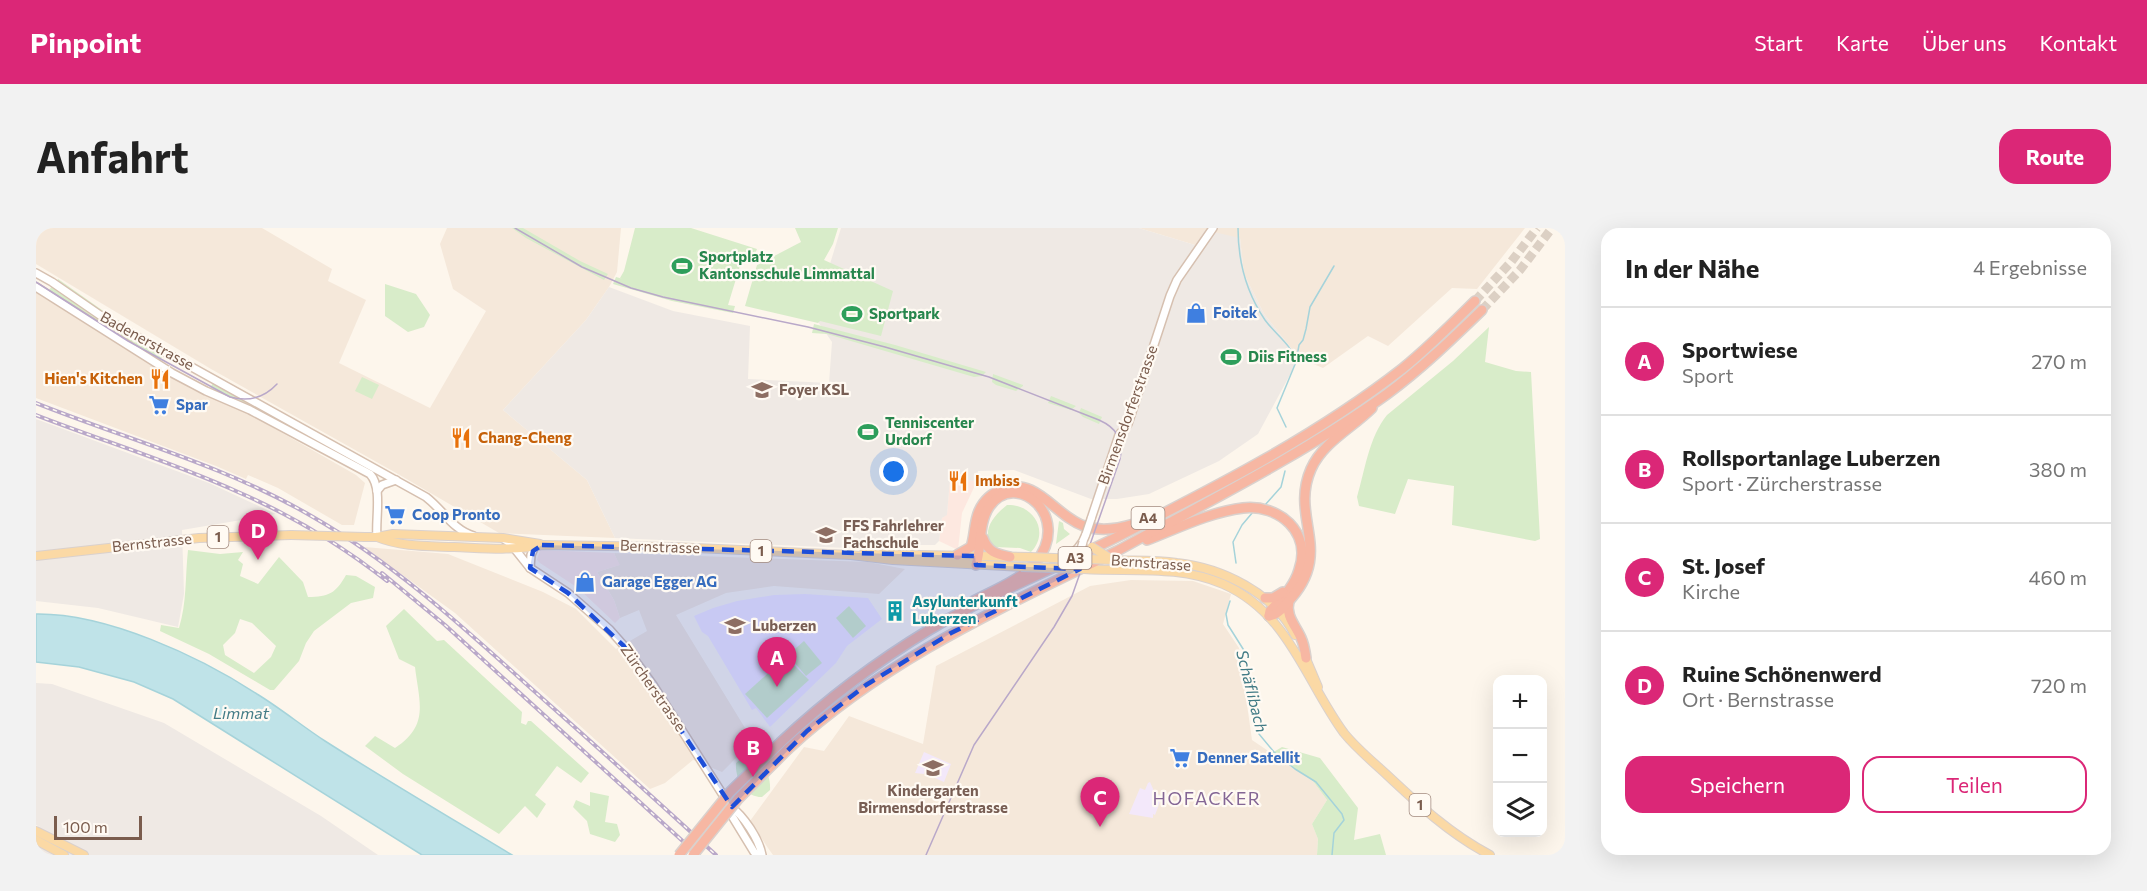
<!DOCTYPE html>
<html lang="de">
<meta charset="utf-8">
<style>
body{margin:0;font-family:Commissioner,sans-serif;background:#f2f2f2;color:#222}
.controls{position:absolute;right:18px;bottom:18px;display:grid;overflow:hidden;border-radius:12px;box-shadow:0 6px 24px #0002}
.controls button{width:54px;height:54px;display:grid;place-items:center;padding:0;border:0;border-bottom:2px solid #e0e0e0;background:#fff;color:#222;font:30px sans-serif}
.scale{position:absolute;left:18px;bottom:15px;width:88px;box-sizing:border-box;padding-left:6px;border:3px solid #7a5c4d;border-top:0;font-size:16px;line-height:21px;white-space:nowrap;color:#7a5c4d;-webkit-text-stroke:4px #fffaf3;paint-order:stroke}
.you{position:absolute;left:858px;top:244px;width:21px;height:21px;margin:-15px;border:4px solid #fff;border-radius:50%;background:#1a73e8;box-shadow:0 0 0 9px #1a73e833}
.badge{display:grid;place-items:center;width:39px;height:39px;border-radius:50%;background:#db2777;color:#fff;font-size:20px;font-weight:700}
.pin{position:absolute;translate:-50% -50px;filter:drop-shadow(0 2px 3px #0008)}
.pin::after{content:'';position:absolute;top:32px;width:21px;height:18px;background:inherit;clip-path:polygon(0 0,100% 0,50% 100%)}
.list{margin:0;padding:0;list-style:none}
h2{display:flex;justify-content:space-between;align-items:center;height:78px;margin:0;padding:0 24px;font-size:26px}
h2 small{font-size:20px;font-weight:400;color:#767676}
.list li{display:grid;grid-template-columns:39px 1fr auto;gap:18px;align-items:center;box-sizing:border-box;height:108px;padding:0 24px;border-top:2px solid #e0e0e0}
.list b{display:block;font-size:22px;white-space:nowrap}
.list p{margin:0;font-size:20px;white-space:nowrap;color:#767676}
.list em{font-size:20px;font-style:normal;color:#767676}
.actions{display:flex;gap:12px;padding:18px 24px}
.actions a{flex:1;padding:14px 0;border:2px solid #db2777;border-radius:18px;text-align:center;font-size:21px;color:#db2777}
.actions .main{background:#db2777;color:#fff}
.icon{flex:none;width:33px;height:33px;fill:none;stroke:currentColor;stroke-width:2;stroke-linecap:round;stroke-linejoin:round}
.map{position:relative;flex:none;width:1529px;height:627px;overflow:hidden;border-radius:18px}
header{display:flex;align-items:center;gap:36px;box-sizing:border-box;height:84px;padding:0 30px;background:#db2777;color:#fff}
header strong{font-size:28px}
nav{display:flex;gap:33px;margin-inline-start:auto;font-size:21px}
.intro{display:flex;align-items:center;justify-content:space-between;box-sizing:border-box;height:144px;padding:0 36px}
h1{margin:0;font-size:42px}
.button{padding:15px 27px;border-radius:18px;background:#db2777;color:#fff;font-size:21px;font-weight:700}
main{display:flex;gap:36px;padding:0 36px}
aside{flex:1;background:#fff;border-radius:18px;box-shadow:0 6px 24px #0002}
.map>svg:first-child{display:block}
.residential{fill:#f5e8da}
.commercial{fill:#fde8e0}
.industrial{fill:#efe9e4}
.education{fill:#f3e8fa}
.green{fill:#d8ecc9;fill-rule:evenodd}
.water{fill:#bfe3e8;stroke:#a5d3da;stroke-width:1.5}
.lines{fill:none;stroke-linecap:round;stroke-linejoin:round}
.stream{stroke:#a5d3da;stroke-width:1.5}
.motorway-tunnel{stroke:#dcd0c4;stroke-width:9;stroke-dasharray:9 4.5;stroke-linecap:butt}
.secondary-casing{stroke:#d6c0b0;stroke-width:10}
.primary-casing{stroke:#dad1cd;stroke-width:10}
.motorway-casing{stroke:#dad1cd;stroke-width:12}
.secondary{stroke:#fff;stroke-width:7}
.primary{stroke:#fbd9a5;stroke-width:8}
.motorway{stroke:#f7b7a3;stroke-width:9}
.tram{stroke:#b9a8c9;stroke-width:1.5}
.rail-casing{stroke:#b9a8c9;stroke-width:4}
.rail{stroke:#fffaf3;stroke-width:1.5;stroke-dasharray:4.5;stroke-linecap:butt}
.secondary-bridge-casing{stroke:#d6c0b0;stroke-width:10;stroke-linecap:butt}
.primary-bridge-casing{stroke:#dad1cd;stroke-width:10;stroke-linecap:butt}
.motorway-bridge-casing{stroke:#dad1cd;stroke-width:12;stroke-linecap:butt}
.secondary-bridge{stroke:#fff;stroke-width:7}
.primary-bridge{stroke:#fbd9a5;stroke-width:8}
.motorway-bridge{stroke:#f7b7a3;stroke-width:9}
.marked{fill:#1d4ed8;fill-opacity:0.2;stroke:#1d4ed8;stroke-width:4.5;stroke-dasharray:12 8;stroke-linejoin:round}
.labels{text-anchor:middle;stroke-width:4.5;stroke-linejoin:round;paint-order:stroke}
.shield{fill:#fffaf3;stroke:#a28b7f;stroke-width:1.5}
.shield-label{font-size:14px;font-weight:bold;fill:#7a5c4d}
.leisure-label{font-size:15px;font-weight:bold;fill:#27864d;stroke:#fffaf3;text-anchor:start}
.shop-label{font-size:15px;font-weight:bold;fill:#366cbe;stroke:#fffaf3;text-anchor:start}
.street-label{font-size:15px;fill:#7a5c4d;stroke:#fffaf3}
.food-label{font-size:15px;font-weight:bold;fill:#c56008;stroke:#fffaf3;text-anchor:start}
.education-label{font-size:15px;font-weight:bold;fill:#785e54;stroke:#fffaf3;text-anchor:start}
.culture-label{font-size:15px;font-weight:bold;fill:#0d838f;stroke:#fffaf3;text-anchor:start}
.water-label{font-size:16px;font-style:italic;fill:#437c86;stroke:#fffaf3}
.quarter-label{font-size:18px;letter-spacing:1.5px;fill:#846695;stroke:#fffaf3}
</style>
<header>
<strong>Pinpoint</strong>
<nav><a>Start</a><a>Karte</a><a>Über uns</a><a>Kontakt</a></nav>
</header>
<div class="intro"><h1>Anfahrt</h1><a class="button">Route</a></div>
<main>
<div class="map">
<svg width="1529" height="627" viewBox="0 0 1529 627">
<rect width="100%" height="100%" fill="#fdf6ec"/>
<g class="residential">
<polygon points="0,0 226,0 296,41 292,53 330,72 303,135 394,180 450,83 417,61 404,16 411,0 585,0 581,44 573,59 550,92 467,182 551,252 579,310 463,305 362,246 175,141 0,36"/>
<polygon points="1103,0 1489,0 1441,61 1416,60 1352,118 1332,108 1287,140 1263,130 1228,86 1208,46 1204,10 1159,17"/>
<polygon points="0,63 155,161 215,187 320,247 329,255 318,297 306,297 242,260 212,247 210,251 180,238 0,170"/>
<polygon points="328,319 412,326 507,364 540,381 580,421 611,403 603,382 584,390 578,372 561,344 583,337 578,325 832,334 869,341 843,366 738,358 690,365 640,387 717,513 686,544 657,532 629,555 614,561 419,385"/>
<polygon points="1095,352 1157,353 1195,366 1187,396 1203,420 1216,512 1277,553 1291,572 1276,596 1282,611 1281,627 737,627 732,620 714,593 768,519 788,523 813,488 887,516 900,438 1054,358"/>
</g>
<g class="commercial">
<polygon points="914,251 941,253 926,285 922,322 903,313 906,290 911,286"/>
<polygon points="504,322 578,325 584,337 561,344 578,372 584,390 579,395 542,360 504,335 501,332"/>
</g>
<g class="industrial">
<polygon points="805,0 1103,0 1159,17 1169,2 1204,10 1208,46 1228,86 1263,130 1222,206 1183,233 1113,266 1081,271 1055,271 978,242 942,243 941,253 914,251 911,287 906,290 903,313 899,317 880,317 879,323 579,310 551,252 467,182 550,92 573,59 637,83 714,98 712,151 793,155 796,114 778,88"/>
<polygon points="0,191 173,255 240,286 146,302 148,366 142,399 62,380 0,373"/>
<polygon points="0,455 16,456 128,495 285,588 342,627 0,627 4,599 0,597"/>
</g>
<g class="education">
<polygon points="769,366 832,370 846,391 811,418 800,435 734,499 720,480 716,482 672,408 666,404 658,388 677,380 701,373 738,367"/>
<polygon points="888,524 915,536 908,554 892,547 889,543 888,546 879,545"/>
<polygon points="1114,554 1118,563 1126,569 1119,587 1117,586 1117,590 1093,586 1104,560 1109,562 1112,555"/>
</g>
<g class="green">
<polygon points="476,0 487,0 544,33 572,46 568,52 490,10"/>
<polygon points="599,0 655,0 721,21 717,31 707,28 692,77 699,78 697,85 636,73 577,56 580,49 587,51 584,50 588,43"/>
<polygon points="759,0 802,0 797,16 788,32 857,63 845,108 784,93 782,95 709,78 721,37 765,14"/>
<polygon points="22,51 73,87 123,116 122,117 69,88 21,53"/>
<polygon points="349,56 380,66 394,87 388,99 372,104 349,88"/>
<polygon points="16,58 64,90 128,125 123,135 11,65"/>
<polygon points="778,96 859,117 950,144 946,148 938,149 791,106 776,105"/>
<path d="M1453,99l-4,35 31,9 15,1 9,167 -5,2 -83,-16 2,-39 -46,-7 -13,35 -36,-8 -2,-9c8,-27 12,-60 30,-82l66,-54z"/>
<polygon points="957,146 987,157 987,158 980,163 960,157 956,154"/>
<polygon points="326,149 343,157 336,171 319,163"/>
<polygon points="178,153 285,214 285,216 217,180 173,162"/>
<polygon points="1015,168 1040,178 1035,182 1012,175"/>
<polygon points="1045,180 1066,189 1063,196 1047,189 1043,185"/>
<path d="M971,277c27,-1 43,27 24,47l-11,-4 -25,-1 -7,-8c-2,-15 8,-25 19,-34z"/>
<polygon points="1023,293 1027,295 1028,301 1034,306 1020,316"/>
<path d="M152,322l32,4 23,-2 -5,8 5,4 -3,12 18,8 21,-27 24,25 5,15c21,0 28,-4 38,-22l10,1 19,11 -2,11 -22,5 -37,28 -8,12 -7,18 -25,29h-4l-61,-36 -49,-23 1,-6 18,3c8,-26 6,-50 9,-78zM204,391l12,4 24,23 -5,11 -17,16 -29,-18 -2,-10 12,-12z"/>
<polygon points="813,378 830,398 817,410 800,390"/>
<path d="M368,381l33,32 7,-1 78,72 -1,11 5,2 2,-4h3l58,52 -8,10 -24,-17 -22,29 11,9 -9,14 -12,-12 -26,28 -96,-60 -38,-28 10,-10 20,12c35,-23 24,-46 20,-81l-16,-8 -13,-33z"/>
<polygon points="768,413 786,435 770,448 752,427"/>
<polygon points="750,429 773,452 731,490 709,466"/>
<polygon points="1246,519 1284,530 1322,580 1318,612 1344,606 1350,627 1281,627 1282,611 1276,596 1291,572 1277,553 1236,525"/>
<path d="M713,528c14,8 22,18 21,34l-8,7c-18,0 -27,-18 -26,-34l7,-6z"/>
<polygon points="554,564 573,568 569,594 581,596 584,607 579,614 554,606 551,593 537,579 540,572 554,578"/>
</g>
<path class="water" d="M0,386c70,-1 163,42 221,80 23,14 45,32 68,47 61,39 124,76 187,114h-90l-249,-156 -39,-17 -55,-15 -43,-5z"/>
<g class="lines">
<g class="stream">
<path d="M1202,0c0,34 8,64 27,92 10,14 26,24 31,41"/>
<polyline points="1250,199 1241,180 1260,134 1263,117 1267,112 1270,101 1274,79 1298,38"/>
<polyline points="1229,277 1245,259 1249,243"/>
<polyline points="1200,335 1197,314 1206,297 1217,284"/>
<polyline points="1194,373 1190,386 1192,397 1209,424 1212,452 1219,466 1218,492 1223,506 1238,524 1259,541 1280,554 1306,586 1308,592 1298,605 1296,627"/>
</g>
<g class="motorway-tunnel">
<polyline points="1439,73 1475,34 1501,0"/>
<polyline points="1446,82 1484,42 1516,0"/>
</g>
<g class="secondary-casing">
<g id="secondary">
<path d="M0,45l16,9 55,38 319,177c17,13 27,33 48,39"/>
<path d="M0,59l136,86 34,18 44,19 120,64c13,14 5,45 7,63"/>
<polyline points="341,263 346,257 360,252"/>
<polyline points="1055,291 1083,207 1092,196 1095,187 1134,68 1141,52 1177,0"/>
<path d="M468,311l6,4 20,25 38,25 42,37 16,18 27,37 77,121c14,10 29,33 32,49"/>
<path d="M1028,330c11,-5 18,-12 22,-24"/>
<polyline points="494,340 495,327 499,318"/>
<polyline points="694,578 696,588 718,624 722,627"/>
</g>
</g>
<g class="primary-casing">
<g id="primary">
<polyline points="329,309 341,309 357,306 467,310 504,316"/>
<path d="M341,309c24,10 51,9 77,10 29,1 59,4 88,-2l130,2 179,8 42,5 128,7"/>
<polyline points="827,326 994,329"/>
<polyline points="0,328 163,310 255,307"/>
<path d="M1076,332c21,1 43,0 65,3 45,5 97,30 118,72"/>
<path d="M1048,341c47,3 95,-4 139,15 66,29 82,96 121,149 12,15 28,28 42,41 33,31 64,60 104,81"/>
<polyline points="1268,426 1282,459"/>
<polyline points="0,603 48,627"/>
<polyline points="0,612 28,627"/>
</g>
</g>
<g class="motorway-casing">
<g id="motorway">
<path d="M947,310c5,14 13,16 27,19"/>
<path d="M1111,312c31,-12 63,-28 96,-32 36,-4 69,24 56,62 -5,17 -17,28 -29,41l-1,5"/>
<path d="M921,327l14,-8c4,-12 3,-25 8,-36 5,-11 13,-18 24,-22 34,-12 52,27 81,37 17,6 34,3 50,-2"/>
<polyline points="1229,370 1237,370 1247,364"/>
<path d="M1253,373c-4,15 7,25 12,37 3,6 4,13 5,20"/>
<path d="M934,375c22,-12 50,-22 66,-41 37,-45 -20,-94 -47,-55 -11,17 -7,40 -13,58"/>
<path d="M1233,388c8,-1 13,-7 18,-13 49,-51 2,-84 24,-134 12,-27 41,-41 61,-61"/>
<path d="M745,514c45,-42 95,-80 148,-112 61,-36 129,-63 192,-95 97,-49 195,-99 281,-166 26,-21 50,-45 73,-68"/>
<path d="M752,521c98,-90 211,-140 329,-198 19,-10 37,-21 56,-30 73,-39 147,-79 214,-127 34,-25 65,-55 95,-84"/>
</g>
</g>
<use href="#secondary" class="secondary"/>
<use href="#primary" class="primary"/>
<use href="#motorway" class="motorway"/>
<g class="tram">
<path d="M479,0l67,39 49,21 32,9 145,30 77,20 104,30 110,43c18,8 25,20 21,39l-48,137 -18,31 -80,118 -48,110"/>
<path d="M0,54l92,59 102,56c18,5 34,1 47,-13"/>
</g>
<g class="rail-casing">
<g id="rail">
<path d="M0,175c93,37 190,63 277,114 82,47 151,111 221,174 61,54 122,109 182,164"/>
<path d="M0,187c67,26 136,47 202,77 53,23 103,53 149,89"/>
<polyline points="346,345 409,397 662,627"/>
</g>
</g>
<use href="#rail" class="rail"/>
<g class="secondary-bridge-casing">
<g id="secondary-bridge">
<polyline points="1050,306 1055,291"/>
<polyline points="1042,331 1047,314"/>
</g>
</g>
<g class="primary-bridge-casing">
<g id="primary-bridge">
<polyline points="255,307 329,309"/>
<polyline points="1056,319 1075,331"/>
<polyline points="994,329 1042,331 1048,341"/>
<polyline points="1052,331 1076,332"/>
<polyline points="985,339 1048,341"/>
</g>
</g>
<g class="motorway-bridge-casing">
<g id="motorway-bridge">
<polyline points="643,627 694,564 745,514"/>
<polyline points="657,627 702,571 752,521"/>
</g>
</g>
<use href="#secondary-bridge" class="secondary-bridge"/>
<use href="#primary-bridge" class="primary-bridge"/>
<use href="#motorway-bridge" class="motorway-bridge"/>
</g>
<path class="marked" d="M506,317l433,11 1,9 104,4 -129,64 -85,52 -59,46 -75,76 -106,-159 -58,-55 -38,-25 3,-17z"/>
<defs>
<g id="stadium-bare" transform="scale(1.62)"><path d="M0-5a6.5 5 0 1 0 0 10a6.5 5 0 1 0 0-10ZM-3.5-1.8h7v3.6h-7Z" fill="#2e9e5b" stroke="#fffaf3" stroke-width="2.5" paint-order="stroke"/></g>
<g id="shop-bare" transform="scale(1.62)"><path d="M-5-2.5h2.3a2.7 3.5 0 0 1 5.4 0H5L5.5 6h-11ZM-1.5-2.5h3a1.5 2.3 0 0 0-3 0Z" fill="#3f7fe0" stroke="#fffaf3" stroke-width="2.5" paint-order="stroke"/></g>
<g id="restaurant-bare" transform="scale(1.62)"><path d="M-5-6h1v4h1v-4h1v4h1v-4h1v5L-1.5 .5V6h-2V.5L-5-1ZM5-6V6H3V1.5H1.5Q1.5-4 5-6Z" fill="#e8710a" stroke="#fffaf3" stroke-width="2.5" paint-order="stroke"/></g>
<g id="school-bare" transform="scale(1.62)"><path d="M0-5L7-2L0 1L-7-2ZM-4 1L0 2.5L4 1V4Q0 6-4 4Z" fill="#8d6e63" stroke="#fffaf3" stroke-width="2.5" paint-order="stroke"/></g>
<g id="supermarket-bare" transform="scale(1.62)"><path d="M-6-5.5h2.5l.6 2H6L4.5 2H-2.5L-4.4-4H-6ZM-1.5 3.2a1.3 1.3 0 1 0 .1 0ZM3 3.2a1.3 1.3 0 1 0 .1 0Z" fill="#3f7fe0" stroke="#fffaf3" stroke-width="2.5" paint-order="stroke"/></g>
<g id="university-bare" transform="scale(1.62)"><path d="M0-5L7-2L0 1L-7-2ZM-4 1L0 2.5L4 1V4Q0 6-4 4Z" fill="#8d6e63" stroke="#fffaf3" stroke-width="2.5" paint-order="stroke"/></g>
<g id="building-bare" transform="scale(1.62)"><path d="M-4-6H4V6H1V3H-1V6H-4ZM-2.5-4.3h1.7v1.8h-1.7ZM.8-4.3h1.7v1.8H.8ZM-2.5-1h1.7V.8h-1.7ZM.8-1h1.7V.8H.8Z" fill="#0f9aa8" stroke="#fffaf3" stroke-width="2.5" paint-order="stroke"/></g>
</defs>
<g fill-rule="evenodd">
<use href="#stadium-bare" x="646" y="38"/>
<use href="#shop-bare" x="1160" y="85"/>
<use href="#stadium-bare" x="816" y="86"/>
<use href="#stadium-bare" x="1195" y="129"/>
<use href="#restaurant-bare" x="124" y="151"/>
<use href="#school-bare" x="726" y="162"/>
<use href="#supermarket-bare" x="123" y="177"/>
<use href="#stadium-bare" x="832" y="204"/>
<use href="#restaurant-bare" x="425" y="210"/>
<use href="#restaurant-bare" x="922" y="253"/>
<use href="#supermarket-bare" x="359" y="287"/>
<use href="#university-bare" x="790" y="307"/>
<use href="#shop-bare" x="549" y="354"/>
<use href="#building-bare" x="859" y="383"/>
<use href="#school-bare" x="699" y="398"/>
<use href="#supermarket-bare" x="1144" y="530"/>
<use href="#school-bare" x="897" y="540"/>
</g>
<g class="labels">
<g class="shield">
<rect x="1095.5" y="279" width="33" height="22" rx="4.5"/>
<rect x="171.5" y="298" width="21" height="22" rx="4.5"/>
<rect x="714.5" y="312" width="21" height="22" rx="4.5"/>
<rect x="1022.5" y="319" width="33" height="22" rx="4.5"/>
<rect x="1373.5" y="566" width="21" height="22" rx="4.5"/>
</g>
<g class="shield-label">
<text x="1112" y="295">A4</text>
<text x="182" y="314">1</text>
<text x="725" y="328">1</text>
<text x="1039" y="335">A3</text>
<text x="1384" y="582">1</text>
</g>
<g class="leisure-label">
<text x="663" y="34">Sportplatz<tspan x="663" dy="17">Kantonsschule Limmattal</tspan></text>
<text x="833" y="91">Sportpark</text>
<text x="1212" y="134">Diis Fitness</text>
<text x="849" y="200">Tenniscenter<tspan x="849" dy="17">Urdorf</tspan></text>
</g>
<g class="shop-label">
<text x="1177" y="90">Foitek</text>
<text x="140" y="182">Spar</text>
<text x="376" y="292">Coop Pronto</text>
<text x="566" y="359">Garage Egger AG</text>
<text x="1161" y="535">Denner Satellit</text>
</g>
<g class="street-label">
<text transform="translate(111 113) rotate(29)" y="5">Badenerstrasse</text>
<text transform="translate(1092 187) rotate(-70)" y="5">Birmensdorferstrasse</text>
<text transform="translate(116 315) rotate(-6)" y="5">Bernstrasse</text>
<text transform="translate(624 319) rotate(2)" y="5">Bernstrasse</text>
<text transform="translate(1115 335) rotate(4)" y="5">Bernstrasse</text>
<text transform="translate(617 460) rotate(55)" y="5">Zürcherstrasse</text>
</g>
<g class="food-label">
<text x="107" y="156" text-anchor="end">Hien's Kitchen</text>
<text x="442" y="215">Chang-Cheng</text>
<text x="939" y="258">Imbiss</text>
</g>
<g class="education-label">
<text x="743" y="167">Foyer KSL</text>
<text x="807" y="303">FFS Fahrlehrer<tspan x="807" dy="17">Fachschule</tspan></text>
<text x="716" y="403">Luberzen</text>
<text x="897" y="568" text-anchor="middle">Kindergarten<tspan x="897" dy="17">Birmensdorferstrasse</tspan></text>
</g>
<g class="culture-label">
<text x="876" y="379">Asylunterkunft<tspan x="876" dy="17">Luberzen</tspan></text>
</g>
<g class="water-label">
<text transform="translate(1216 463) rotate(76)" y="6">Schäflibach</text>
<text x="205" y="491">Limmat</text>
</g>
<g class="quarter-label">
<text x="1171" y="577">HOFACKER</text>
</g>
</g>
</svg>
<div class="controls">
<button>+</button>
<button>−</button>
<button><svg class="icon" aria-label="layers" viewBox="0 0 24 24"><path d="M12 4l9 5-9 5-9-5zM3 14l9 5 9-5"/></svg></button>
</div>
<div class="scale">100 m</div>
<div class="you"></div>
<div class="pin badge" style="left:741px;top:459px">A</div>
<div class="pin badge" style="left:717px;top:549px">B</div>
<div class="pin badge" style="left:1064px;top:599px">C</div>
<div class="pin badge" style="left:222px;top:332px">D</div>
</div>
<aside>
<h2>In der Nähe<small>4 Ergebnisse</small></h2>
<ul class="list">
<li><span class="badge">A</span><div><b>Sportwiese</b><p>Sport</p></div><em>270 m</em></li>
<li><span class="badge">B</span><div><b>Rollsportanlage Luberzen</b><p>Sport · Zürcherstrasse</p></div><em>380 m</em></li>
<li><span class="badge">C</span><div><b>St. Josef</b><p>Kirche</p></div><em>460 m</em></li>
<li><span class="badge">D</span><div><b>Ruine Schönenwerd</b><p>Ort · Bernstrasse</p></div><em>720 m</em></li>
</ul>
<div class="actions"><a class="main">Speichern</a><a>Teilen</a></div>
</aside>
</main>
